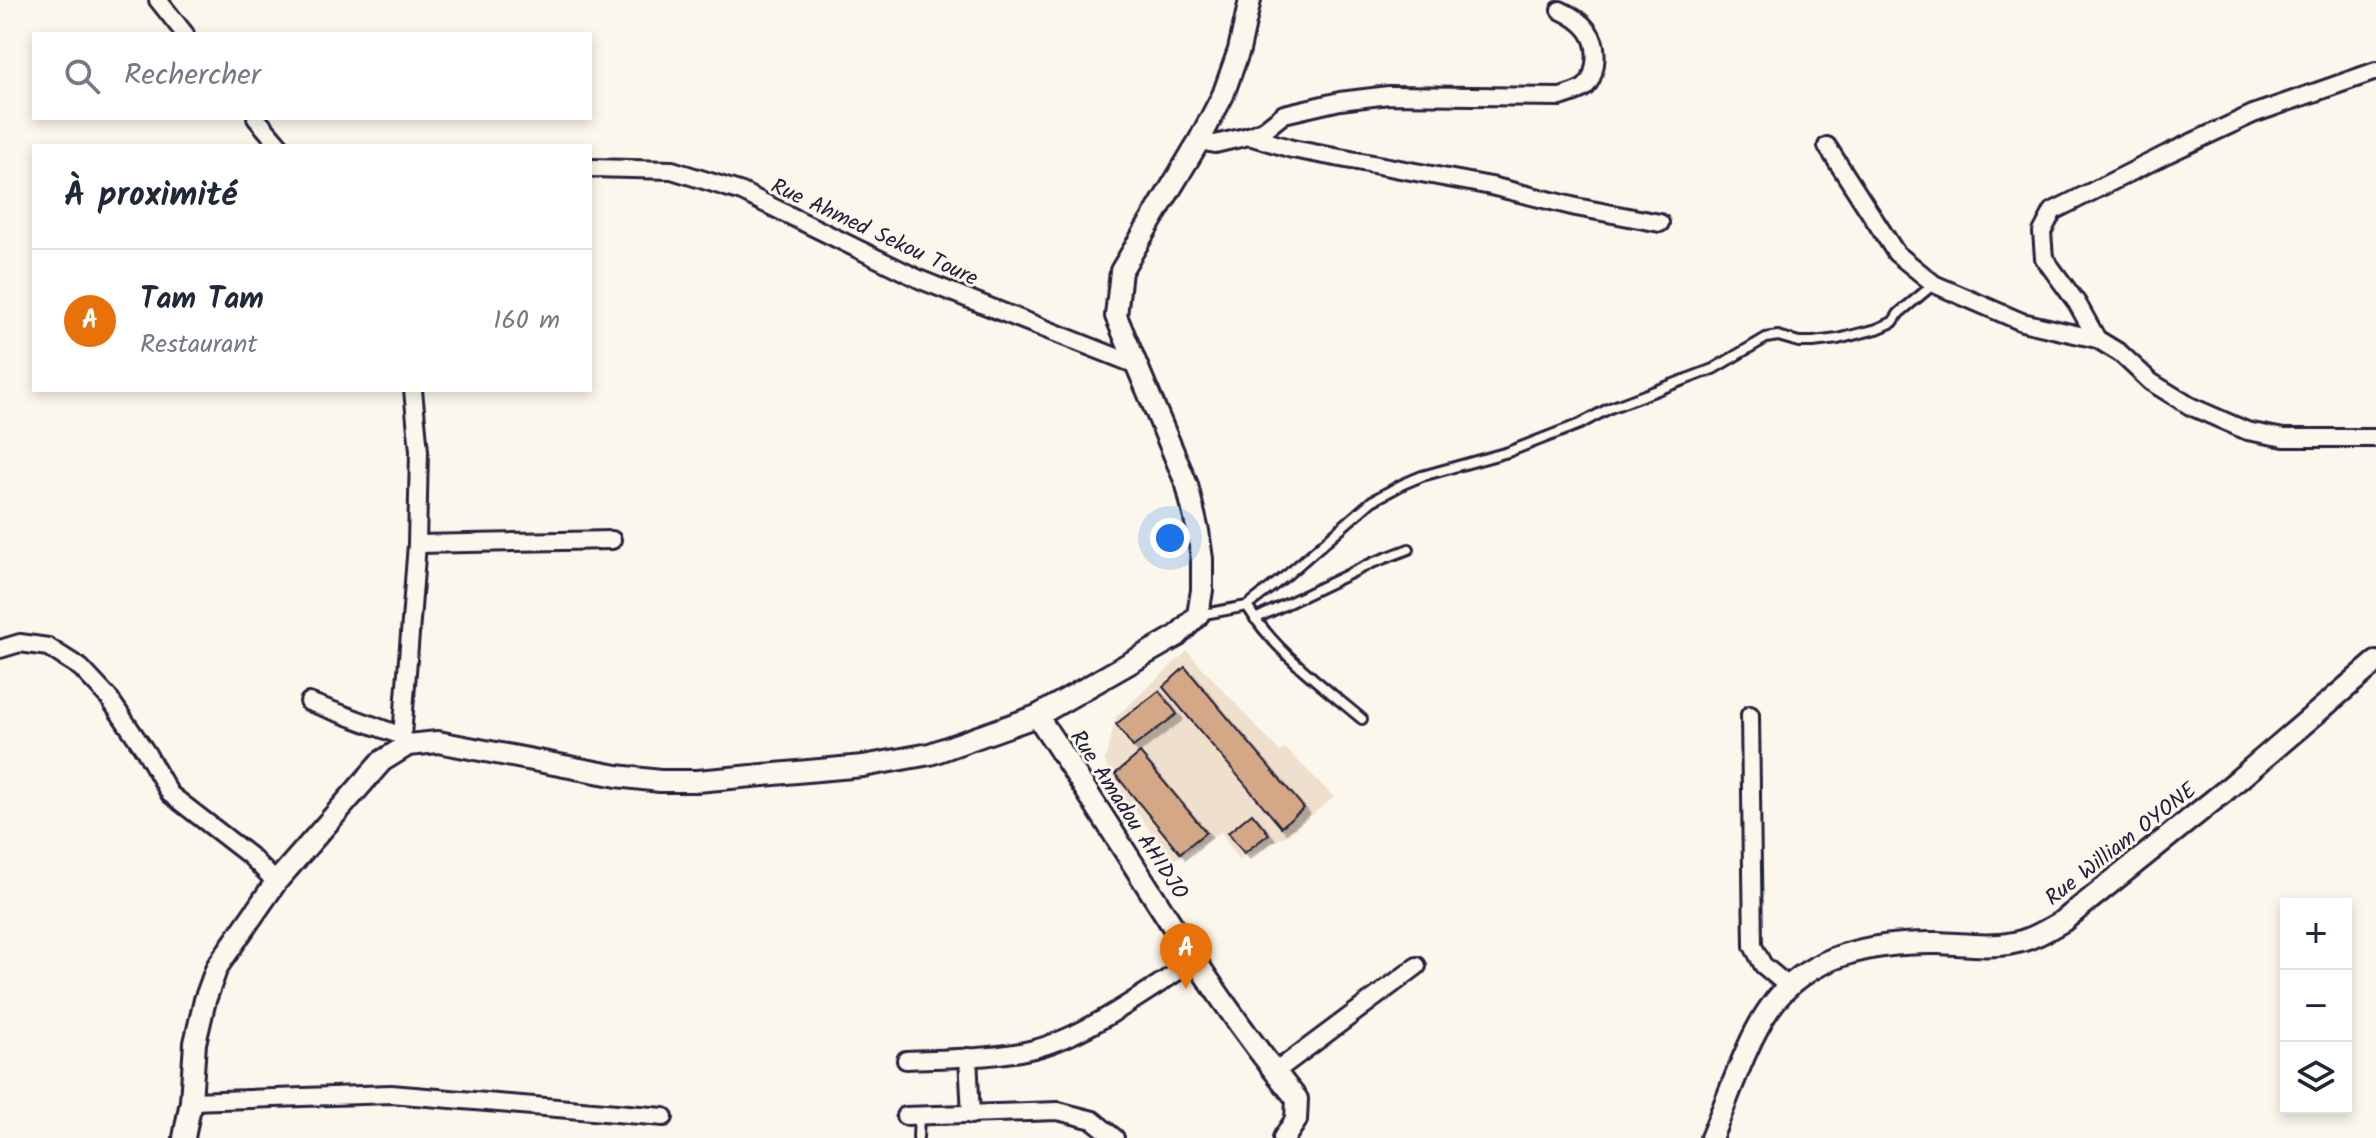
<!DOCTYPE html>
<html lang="fr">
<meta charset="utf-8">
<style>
body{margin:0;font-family:Kalam,sans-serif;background:#f2f2f3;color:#1f2937}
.controls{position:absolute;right:24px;bottom:24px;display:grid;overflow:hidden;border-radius:0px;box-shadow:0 4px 12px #0003}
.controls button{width:72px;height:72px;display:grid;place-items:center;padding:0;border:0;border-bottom:2px solid #e0e1e3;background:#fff;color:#1f2937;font:40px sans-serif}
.you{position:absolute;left:1170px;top:538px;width:28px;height:28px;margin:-20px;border:6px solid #fff;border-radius:50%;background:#1a73e8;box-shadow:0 0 0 12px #1a73e833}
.badge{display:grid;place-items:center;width:52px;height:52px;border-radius:50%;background:#111827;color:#fff;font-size:26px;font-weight:700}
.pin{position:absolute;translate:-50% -66px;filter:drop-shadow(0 2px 4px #0008)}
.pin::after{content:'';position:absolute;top:42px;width:28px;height:24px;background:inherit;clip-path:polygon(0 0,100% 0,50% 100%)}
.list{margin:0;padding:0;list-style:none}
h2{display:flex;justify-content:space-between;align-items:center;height:104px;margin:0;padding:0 32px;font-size:34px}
h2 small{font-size:26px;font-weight:400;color:#747a83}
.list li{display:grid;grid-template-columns:52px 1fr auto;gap:24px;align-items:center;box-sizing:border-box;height:144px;padding:0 32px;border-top:2px solid #e0e1e3}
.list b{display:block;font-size:30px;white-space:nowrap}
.list p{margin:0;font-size:26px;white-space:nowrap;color:#747a83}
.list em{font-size:26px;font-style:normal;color:#747a83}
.icon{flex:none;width:44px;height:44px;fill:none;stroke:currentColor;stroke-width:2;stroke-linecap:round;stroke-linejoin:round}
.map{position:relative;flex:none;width:2376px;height:1138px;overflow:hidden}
.search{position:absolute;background:#fff;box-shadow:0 4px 12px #0003;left:32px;top:32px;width:560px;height:88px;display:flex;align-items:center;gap:20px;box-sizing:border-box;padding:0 28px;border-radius:0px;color:#747a83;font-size:30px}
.panel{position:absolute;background:#fff;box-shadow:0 4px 12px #0003;left:32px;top:144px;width:560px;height:248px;border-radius:0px}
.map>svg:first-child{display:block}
.built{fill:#efdfcd}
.building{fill:#d4a786;stroke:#22223b;stroke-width:2;filter:url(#shadow)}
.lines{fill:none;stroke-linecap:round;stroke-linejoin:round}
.service-casing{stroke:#22223b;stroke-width:14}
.minor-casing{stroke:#22223b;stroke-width:22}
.tertiary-casing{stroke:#22223b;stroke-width:26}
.service{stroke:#fbf7ec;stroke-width:8}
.minor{stroke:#fbf7ec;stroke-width:16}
.tertiary{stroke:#fbf7ec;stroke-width:20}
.labels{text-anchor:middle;stroke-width:6;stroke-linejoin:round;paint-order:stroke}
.street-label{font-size:22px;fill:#22223b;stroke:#fbf7ec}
</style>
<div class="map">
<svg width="2376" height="1138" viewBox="0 0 2376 1138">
<defs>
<filter id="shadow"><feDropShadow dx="5.5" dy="5.5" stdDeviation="0" flood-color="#0004"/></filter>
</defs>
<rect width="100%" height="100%" fill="#fbf7ec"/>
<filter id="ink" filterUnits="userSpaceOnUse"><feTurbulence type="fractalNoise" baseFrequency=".0125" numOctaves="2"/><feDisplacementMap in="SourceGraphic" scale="16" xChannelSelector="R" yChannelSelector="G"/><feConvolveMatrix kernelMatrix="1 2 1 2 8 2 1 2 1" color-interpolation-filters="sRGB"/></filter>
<g filter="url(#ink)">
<polygon class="built" points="1187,651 1280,752 1285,748 1334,797 1287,835 1239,860 1221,832 1172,861 1130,803 1117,810 1105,760 1116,717"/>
<g class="building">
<polygon points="1185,667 1304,808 1281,827 1163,687"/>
<polygon points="1159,691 1177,714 1133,747 1116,724"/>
<polygon points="1140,753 1206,832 1180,853 1115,774"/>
<polygon points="1252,813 1269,834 1244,853 1228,833"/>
</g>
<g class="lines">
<g class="service-casing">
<g id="service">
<path d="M1247,606c28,46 75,79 115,113"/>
<polyline points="1199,615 1247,606 1287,575 1372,501 1403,484 1422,476 1508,452 1580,424 1610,408 1713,369 1766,338 1778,336 1799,342 1813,342 1838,339 1877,329 1893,322 1899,313 1934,284"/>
<polyline points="1255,619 1372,563 1409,549"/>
<polyline points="918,1138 919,1116"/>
</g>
</g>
<g class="minor-casing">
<g id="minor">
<polyline points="158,0 185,34"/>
<polyline points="256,118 280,146"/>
<path d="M1249,136l16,-7 19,-15 56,-13 49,-6 172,2c7,-3 18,-5 24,-10 6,-5 9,-16 10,-23 4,-28 -11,-43 -35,-54"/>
<polyline points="1199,141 1215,144 1249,136 1292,149 1491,186 1576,207 1660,223"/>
<polyline points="1827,146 1896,253 1934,284 2022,322 2097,339 2120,353 2151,382 2190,406 2247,431 2284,438 2376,438"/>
<polyline points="590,168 672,170 742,192 921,280 1134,364"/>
<polyline points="2097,339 2077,303 2044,258 2042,232 2053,211 2167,154 2253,114 2376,71"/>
<polyline points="417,544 612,540"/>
<polyline points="0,649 20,643 48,647 81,668 109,698 146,752 170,794 250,856 276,882"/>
<polyline points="309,702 402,736"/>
<polyline points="1750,715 1753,946 1763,965 1788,986"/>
<polyline points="408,745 402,736 417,544 419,451 413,390"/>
<polyline points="968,1057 971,1115"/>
<path d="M906,1060c42,-2 87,-1 128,-11 53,-13 115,-60 162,-89"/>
<polyline points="1275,1072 1417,966"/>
<polyline points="191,1101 391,1094 664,1117"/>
<polyline points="905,1116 1058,1111 1093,1120 1115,1138"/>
</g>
</g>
<g class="tertiary-casing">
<g id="tertiary">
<path d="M1037,716c87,127 162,265 260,383l-1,21 -12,18"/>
<polyline points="184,1138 191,1101 195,1043 205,1000 217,967 276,882 382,761 408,745 438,742 617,776 660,781 697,781 863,766 930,754 1037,716 1177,636 1198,615 1202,590 1202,559 1198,531 1187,485 1116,316 1121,271 1199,141 1223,95 1239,50 1250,0"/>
<path d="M1711,1138c16,-37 36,-98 58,-129 39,-56 106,-67 170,-66 23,1 51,5 74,0 18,-3 34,-13 50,-22l162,-130 151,-129"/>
</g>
</g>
<use href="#service" class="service"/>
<use href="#minor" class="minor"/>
<use href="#tertiary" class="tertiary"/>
</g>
</g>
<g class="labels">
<g class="street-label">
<text transform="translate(875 231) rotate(25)" y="8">Rue Ahmed Sekou Toure</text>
<text transform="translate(1130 814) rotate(57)" y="8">Rue Amadou AHIDJO</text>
<text transform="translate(2120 843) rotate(-38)" y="8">Rue William OYONE</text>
</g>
</g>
</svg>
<div class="controls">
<button>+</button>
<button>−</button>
<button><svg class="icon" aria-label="layers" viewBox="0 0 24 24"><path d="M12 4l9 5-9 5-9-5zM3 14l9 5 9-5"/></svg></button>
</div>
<div class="you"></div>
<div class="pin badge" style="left:1186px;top:989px;background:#e8710a">A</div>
<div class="search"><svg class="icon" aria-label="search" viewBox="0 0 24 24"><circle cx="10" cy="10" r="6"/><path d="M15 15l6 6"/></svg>Rechercher</div>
<section class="panel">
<h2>À proximité<small></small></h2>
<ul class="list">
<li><span class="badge" style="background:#e8710a">A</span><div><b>Tam Tam</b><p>Restaurant</p></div><em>160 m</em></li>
</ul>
</section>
</div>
